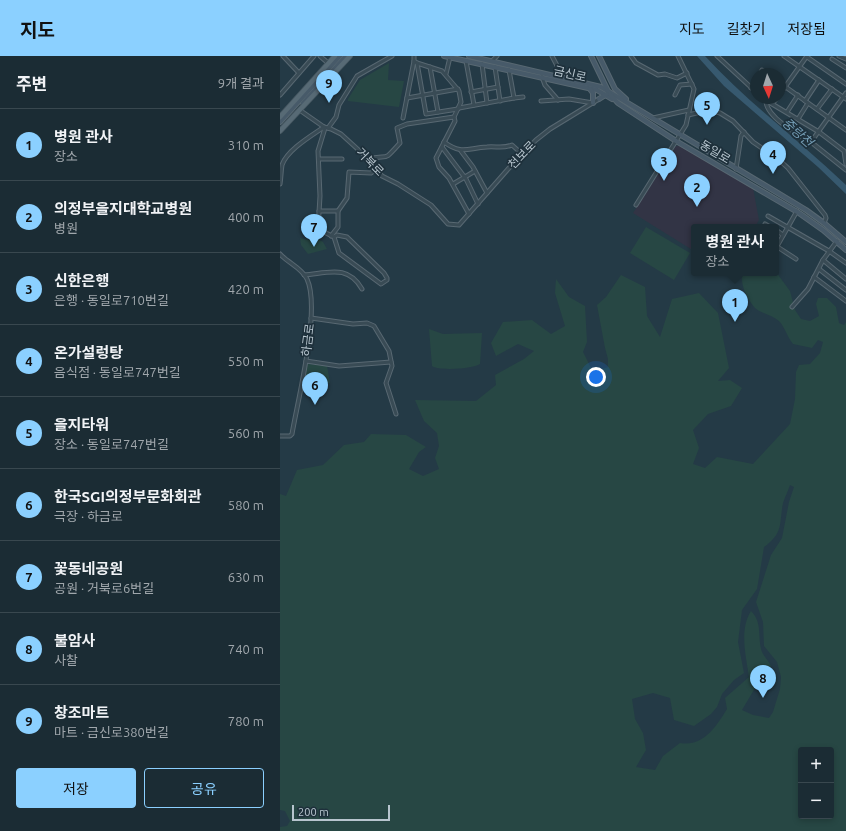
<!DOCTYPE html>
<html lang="ko">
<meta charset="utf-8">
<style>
body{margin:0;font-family:Ubuntu,"Noto Sans KR",sans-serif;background:#24343c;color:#f1f3f6}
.controls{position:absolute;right:12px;bottom:12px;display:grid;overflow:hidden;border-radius:4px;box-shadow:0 2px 6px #0003}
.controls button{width:36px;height:36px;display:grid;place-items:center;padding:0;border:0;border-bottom:1px solid #39484f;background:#1b2c34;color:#f1f3f6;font:20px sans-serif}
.compass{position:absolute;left:470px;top:12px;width:36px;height:36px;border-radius:50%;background:#1b2c34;box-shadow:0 2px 6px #0003;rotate:176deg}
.scale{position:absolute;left:12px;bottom:10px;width:98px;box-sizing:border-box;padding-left:4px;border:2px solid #b7c5ce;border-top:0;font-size:11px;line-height:14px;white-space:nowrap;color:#b7c5ce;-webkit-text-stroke:3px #1e303b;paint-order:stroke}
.you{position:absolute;left:316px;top:321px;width:14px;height:14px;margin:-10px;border:3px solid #fff;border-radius:50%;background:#1a73e8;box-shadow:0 0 0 6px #1a73e833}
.badge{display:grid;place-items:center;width:26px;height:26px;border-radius:50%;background:#8bd0ff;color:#111;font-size:13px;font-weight:700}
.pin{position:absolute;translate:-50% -33px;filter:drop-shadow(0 1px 2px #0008)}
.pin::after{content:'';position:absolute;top:21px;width:14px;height:12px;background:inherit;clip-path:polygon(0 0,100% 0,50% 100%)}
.popup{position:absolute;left:411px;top:168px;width:88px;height:52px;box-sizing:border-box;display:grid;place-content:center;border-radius:4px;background:#1b2c34;filter:drop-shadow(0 1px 3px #0005);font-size:13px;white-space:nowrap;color:#a0a7ac}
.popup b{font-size:15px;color:#f1f3f6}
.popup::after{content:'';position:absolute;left:50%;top:100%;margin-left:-8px;border:8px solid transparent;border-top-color:#1b2c34}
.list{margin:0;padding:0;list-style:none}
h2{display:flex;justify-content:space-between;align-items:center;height:52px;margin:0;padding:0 16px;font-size:17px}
h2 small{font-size:13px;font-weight:400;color:#a0a7ac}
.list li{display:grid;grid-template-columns:26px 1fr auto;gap:12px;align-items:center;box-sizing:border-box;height:72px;padding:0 16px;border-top:1px solid #39484f}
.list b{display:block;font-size:15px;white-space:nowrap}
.list p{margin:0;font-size:13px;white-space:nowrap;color:#a0a7ac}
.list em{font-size:13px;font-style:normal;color:#a0a7ac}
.actions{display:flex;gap:8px;padding:12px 16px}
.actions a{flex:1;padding:9px 0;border:1px solid #8bd0ff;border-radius:4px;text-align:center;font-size:14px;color:#8bd0ff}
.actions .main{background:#8bd0ff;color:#111}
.map{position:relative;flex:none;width:566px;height:775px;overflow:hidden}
header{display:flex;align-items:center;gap:24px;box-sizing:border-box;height:56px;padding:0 20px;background:#8bd0ff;color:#111}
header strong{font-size:19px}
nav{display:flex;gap:22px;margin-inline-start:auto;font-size:14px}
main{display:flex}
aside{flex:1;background:#1b2c34}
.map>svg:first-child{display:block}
.medical{fill:#323445}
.green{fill:#274744;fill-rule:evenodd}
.water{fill:#37596f}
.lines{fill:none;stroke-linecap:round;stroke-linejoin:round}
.street-casing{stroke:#586872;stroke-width:5}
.secondary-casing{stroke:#586872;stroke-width:6}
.primary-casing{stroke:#465761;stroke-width:6}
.street{stroke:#394b55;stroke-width:3}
.secondary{stroke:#475a69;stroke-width:4}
.primary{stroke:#576a75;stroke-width:4.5}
.labels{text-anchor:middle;stroke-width:3.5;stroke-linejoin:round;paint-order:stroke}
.street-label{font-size:12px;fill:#b7c5ce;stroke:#1e303b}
.water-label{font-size:13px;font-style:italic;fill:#749db5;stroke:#1e303b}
</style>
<header>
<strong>지도</strong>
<nav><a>지도</a><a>길찾기</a><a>저장됨</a></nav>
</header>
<main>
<aside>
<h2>주변<small>9개 결과</small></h2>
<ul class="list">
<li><span class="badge">1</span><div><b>병원 관사</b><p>장소</p></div><em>310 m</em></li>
<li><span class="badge">2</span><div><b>의정부을지대학교병원</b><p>병원</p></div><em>400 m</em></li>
<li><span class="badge">3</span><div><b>신한은행</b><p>은행 · 동일로710번길</p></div><em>420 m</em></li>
<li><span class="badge">4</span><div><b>온가설렁탕</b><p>음식점 · 동일로747번길</p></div><em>550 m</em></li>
<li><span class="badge">5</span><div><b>을지타워</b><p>장소 · 동일로747번길</p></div><em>560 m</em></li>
<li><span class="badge">6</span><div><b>한국SGI의정부문화회관</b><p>극장 · 하금로</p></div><em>580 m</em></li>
<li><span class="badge">7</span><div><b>꽃동네공원</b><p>공원 · 거북로6번길</p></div><em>630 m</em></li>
<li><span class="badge">8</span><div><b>불암사</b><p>사찰</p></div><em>740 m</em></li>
<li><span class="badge">9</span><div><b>창조마트</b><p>마트 · 금신로380번길</p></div><em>780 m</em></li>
</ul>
<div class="actions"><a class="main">저장</a><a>공유</a></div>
</aside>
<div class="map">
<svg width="566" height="775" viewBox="0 0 566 775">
<rect width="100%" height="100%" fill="#243a46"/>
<polygon class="medical" points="396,90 403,90 473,132 479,164 475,171 414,171 414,195 353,157"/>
<g class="green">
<polygon points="109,7 108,24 124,25 119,51 68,45 68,43 80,24"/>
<polygon points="366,171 410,197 394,224 350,197"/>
<polygon points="35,181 43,186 47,193 28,198 21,189 20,182 28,184"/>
<path d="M496,216l14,19 5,19 6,9 9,2 9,-5 -3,-12 2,-6h9l9,9 3,16 5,2 2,-3v509h-566v-4l7,-1 3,-5 -5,-10 -5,-1v-316l6,2 11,-26 26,-5 21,-20 20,-3 7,-8 35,1 20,12 -7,5 -10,17 14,7 16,-7 -4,-11 4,-12 -2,-13 -13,-12 -9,-21 61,1 20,-16 -1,-10 29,-16 10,-8 -16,-7 -22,12 -5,-13 12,-21 29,-2 19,14 14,-8 -10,-33 1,-14 13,18 16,9 2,36 -4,10 10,20 15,-5v-8l-3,-11 -8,-43 9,-8 15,-22 24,12 2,29 13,21 12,-38 27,-6 19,20 11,55 -11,13 12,-1 12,8 -11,18 -23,8 -15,16 6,18 -6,16 12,4 12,-11 36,7 37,-40 5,-25 1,-27 3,-7 11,-1 10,-11 3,-11 -5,-2 -6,8 -19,-4c-5,-6 -8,-16 -13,-22 -7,-7 -18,-8 -25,-14 -7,-8 -16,-24 -12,-35zM510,429l4,2 -5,15 -7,36 -11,17 -15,47 7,20 1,24 13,16 4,15 -1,12 -7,23 -4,6 -16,-3 -11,-5 22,-37 7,-7c-2,-5 -7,-9 -9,-14 -5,-15 1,-29 -11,-41 -12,19 -5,45 -2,66l-24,21 2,11c-11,18 -24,38 -47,34l-17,13 -8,14 -19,-3 10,-17 -3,-17 -8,-14 -3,-20 21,-6 17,5 4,22 20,6 17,-12 6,-7 5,-13 12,-14 10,-7 -6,-31 4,-32 15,-21 7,-42c20,-14 15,-24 19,-44 2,-6 5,-12 7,-18zM521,694h30v66h-30z"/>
<path d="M149,273l14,5 39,-1 -2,31c-7,5 -42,7 -48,2z"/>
<polygon points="28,308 47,310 50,327 36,326 35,323 25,321"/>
</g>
<path class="water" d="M417,0h8c43,47 95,85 141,129v9l-28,-27 -94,-81z"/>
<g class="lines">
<g class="street-casing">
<g id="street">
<polyline points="3,0 19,17"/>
<polyline points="40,0 48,7"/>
<polyline points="134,0 134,5 137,7 162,15 179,35 181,46 174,61 175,65 156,102 159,111 169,122 189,158"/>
<polyline points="272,0 283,21"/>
<polyline points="351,0 356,7 378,19 385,18 397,22 407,17"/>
<polyline points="437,0 476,36"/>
<polyline points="504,0 566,43"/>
<polyline points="559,0 566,3"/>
<polyline points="527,1 566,28"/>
<polyline points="552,3 566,12"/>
<polyline points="186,5 194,49"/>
<polyline points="212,5 217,0"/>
<polyline points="137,7 146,58 178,53"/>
<polyline points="202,8 207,47"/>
<polyline points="150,11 158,56"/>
<polyline points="215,11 220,45"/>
<polyline points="166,18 170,1"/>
<polyline points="480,18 482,14 488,18"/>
<polyline points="262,21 265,29 278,44"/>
<polyline points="500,27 566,74"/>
<polyline points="471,32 476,24"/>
<polyline points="191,36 218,31"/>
<polyline points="566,37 531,86 566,114"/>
<polyline points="500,38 527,0"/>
<polyline points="0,39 34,0"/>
<polyline points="395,39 400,29 412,28"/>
<polyline points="127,42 178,33"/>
<polyline points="234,42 243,41"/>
<polyline points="482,42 539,76 564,95 566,108"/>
<polyline points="261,45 289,43 313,47"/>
<polyline points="525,45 539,24"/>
<path d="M486,46c2,16 31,32 45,40"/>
<polyline points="493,47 497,42"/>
<polyline points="179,52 234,42 229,14"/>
<polyline points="537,53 552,33"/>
<polyline points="21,55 44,71 51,73 61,78 83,98 102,120 118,128 151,149 168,168 179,169 236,104 256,84 270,73 319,43"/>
<polyline points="507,56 518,39"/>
<polyline points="408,59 430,54 440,57 453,65 473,86 498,103 508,112 545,159 546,162 544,167"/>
<polyline points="123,62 134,5"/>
<polyline points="373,62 409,54"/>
<polyline points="518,63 528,47"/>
<polyline points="45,72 38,95 40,140 38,173 54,181 57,179 67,181 104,217 107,222 107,224 101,228 59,197 54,181"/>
<polyline points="48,72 56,61 59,49 77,20 112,0"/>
<path d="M164,86c18,13 23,6 43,5 9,-1 16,2 25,-2l10,9"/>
<polyline points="162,91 186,123 198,148"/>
<polyline points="181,95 193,111 207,137"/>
<polyline points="39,103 62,103"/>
<path d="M87,103c24,-5 15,4 33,-16l-3,-15 10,-4 47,-7"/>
<polyline points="456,113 461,80 464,76"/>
<path d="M0,128c1,-6 1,-13 2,-19 5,-15 29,-29 42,-38"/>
<polyline points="173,128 195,115"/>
<polyline points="356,149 406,69 414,33 398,0"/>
<polyline points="39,155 58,155"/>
<polyline points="488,160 549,195 566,207"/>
<polyline points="485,168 490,171"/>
<polyline points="496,174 503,179"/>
<polyline points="51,180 58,171 58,155 67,142 69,116 91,117 96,113"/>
<polyline points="496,190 516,203"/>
<polyline points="496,192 517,155"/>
<path d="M0,198c8,9 22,14 27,25 14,30 -9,120 -15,155l-2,2h-10"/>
<polyline points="543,204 566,223"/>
<polyline points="539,213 566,234"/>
<path d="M24,219c24,-2 44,-11 58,14"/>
<polyline points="534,221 566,245"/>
<polyline points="512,251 528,233 543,204 557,185"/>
<polyline points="31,262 73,268 87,267 94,270 109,295 112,310 106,327 116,358"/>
<polyline points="26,305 59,310 111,306"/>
</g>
</g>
<g class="secondary-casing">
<g id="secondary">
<polyline points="164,0 317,34 332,43"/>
<polyline points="189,0 321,31 526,154 544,167 566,186"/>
<polyline points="311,0 329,37 338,47 396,85 519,157 543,174 566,194"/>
<polyline points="319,0 335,33 346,43"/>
<polyline points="310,33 313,37 313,47"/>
<polyline points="319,43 327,38"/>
<polyline points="23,47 66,0"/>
<polyline points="0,66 60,0"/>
</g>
</g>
<g class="primary-casing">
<g id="primary">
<polyline points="0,61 55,0"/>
<polyline points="0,75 70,0"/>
</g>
</g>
<use href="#street" class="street"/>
<use href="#secondary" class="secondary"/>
<use href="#primary" class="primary"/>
</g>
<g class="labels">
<g class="street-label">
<text transform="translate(290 18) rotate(13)" y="4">금신로</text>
<text transform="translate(435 96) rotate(31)" y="4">동일로</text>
<text transform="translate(242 99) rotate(-46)" y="4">천보로</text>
<text transform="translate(90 106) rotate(46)" y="4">거북로</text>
<text transform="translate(28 284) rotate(-83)" y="4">하금로</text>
</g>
<g class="water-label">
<text transform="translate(518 76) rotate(42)" y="5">중랑천</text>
</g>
</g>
</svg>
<div class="controls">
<button>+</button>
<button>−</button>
</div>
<svg class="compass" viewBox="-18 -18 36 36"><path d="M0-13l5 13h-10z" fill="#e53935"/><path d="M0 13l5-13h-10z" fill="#a0a7ac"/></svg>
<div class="scale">200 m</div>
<div class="you"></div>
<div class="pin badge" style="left:455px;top:266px">1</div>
<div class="popup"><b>병원 관사</b>장소</div>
<div class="pin badge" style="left:417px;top:151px">2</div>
<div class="pin badge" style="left:384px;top:125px">3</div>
<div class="pin badge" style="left:493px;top:118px">4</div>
<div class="pin badge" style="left:427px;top:69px">5</div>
<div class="pin badge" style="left:35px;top:349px">6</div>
<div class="pin badge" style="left:34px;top:191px">7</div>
<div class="pin badge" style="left:483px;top:642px">8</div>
<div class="pin badge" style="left:49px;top:47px">9</div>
</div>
</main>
